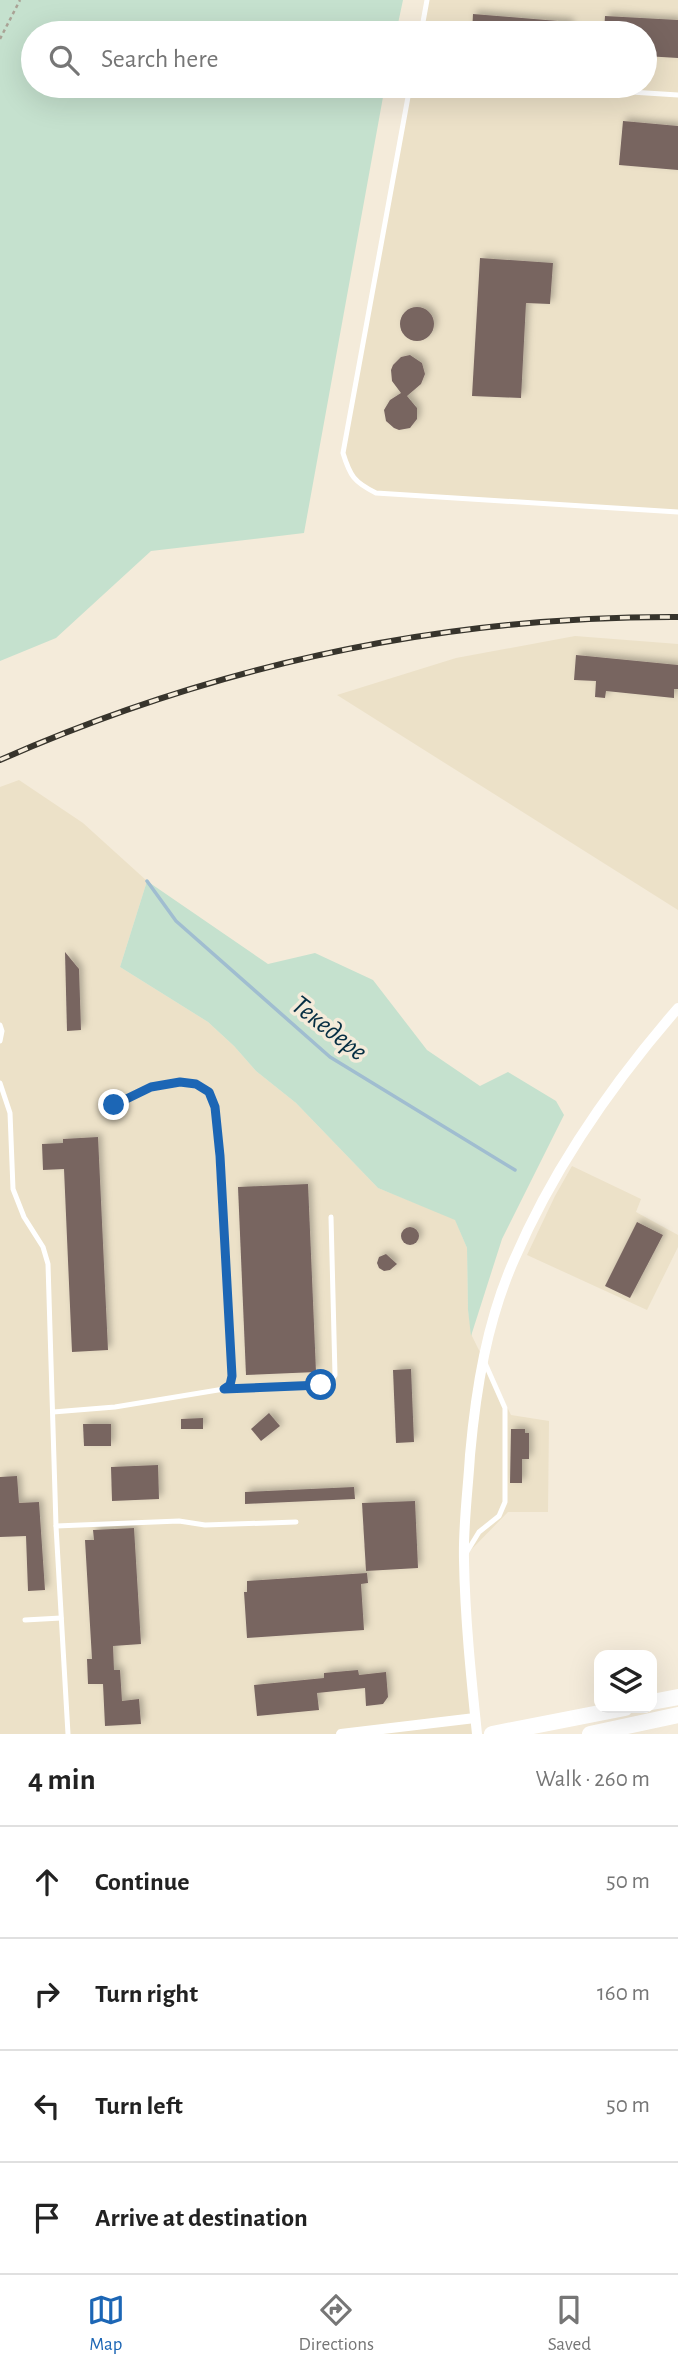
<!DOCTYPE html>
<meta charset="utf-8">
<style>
body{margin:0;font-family:"Alegreya Sans",sans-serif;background:#f6f6f6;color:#222}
.controls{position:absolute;right:21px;bottom:21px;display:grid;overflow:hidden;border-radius:14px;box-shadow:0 7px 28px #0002}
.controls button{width:63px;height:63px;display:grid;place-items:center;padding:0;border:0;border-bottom:2px solid #e0e0e0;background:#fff;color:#222;font:35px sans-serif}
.stop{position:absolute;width:21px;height:21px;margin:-16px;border:5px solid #1c66b5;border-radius:50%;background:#fff}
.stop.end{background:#1c66b5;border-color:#fff;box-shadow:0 2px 7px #0008}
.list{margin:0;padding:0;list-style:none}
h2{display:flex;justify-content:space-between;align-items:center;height:91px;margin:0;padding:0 28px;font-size:30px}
h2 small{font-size:23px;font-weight:400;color:#767676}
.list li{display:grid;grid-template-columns:46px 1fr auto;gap:21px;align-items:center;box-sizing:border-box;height:112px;padding:0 28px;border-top:2px solid #e0e0e0}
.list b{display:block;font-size:26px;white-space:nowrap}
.list em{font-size:23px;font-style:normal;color:#767676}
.icon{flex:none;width:38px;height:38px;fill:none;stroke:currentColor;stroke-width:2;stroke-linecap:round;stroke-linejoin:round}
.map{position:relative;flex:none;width:678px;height:1734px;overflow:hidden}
.search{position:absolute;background:#fff;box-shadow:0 7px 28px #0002;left:21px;right:21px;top:21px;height:77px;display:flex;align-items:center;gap:18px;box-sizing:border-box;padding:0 24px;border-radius:38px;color:#767676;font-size:26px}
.sheet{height:539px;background:#fff}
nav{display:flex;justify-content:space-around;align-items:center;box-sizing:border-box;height:98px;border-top:2px solid #e0e0e0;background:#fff;font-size:19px;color:#767676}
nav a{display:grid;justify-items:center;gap:4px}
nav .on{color:#1c66b5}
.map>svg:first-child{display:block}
.built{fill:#ece1c8}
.green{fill:#c5e1ce}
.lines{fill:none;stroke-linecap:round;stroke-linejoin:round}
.stream{stroke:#a0bdd0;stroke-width:3.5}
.building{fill:#786561;filter:url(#shadow)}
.path{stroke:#a9a295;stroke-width:2.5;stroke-dasharray:3.5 3.5;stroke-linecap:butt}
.lane{stroke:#fff;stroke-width:5}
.street{stroke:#fff;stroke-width:10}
.secondary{stroke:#fff;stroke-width:16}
.rail-casing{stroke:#37342c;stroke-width:6}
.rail{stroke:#f4ebda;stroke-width:3.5;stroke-dasharray:10;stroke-linecap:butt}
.route{stroke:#1c66b5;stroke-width:9}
.labels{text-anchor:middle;stroke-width:7;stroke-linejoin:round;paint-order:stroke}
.water-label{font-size:28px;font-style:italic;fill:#062e43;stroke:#f4ebda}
</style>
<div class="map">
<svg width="678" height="1734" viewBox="0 0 678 1734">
<defs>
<filter id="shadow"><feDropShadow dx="3.5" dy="-3.5" stdDeviation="3.5" flood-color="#0004"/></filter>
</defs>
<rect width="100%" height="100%" fill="#f4ebda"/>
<g class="built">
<polygon points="427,0 678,0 678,512 376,493 358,484 343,453 410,86 645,86 645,33 421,33"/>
<polygon points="575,636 678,644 678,910 337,695 456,658"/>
<polygon points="19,780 83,823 147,881 120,967 208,1022 234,1046 256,1071 296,1103 378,1188 455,1219 467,1248 468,1310 472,1336 511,1415 549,1421 548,1512 508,1512 464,1557 477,1734 0,1734 0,787"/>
<polygon points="572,1166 641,1199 636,1212 678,1235 678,1247 647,1310 527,1255 555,1196"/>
</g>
<g class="green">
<polygon points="0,0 403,0 396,33 33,33 33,86 385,86 304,533 151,551 56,638 0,661"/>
<polygon points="147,881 268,964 315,953 373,980 427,1050 480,1086 508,1072 556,1101 564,1115 502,1239 471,1336 468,1310 467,1248 455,1220 378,1188 296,1103 256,1071 234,1046 208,1022 120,967"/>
</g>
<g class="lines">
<polyline class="stream" points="147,881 176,921 330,1057 515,1170"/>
</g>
<g class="building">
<polygon points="473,14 570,22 570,33 472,33"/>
<polygon points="605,16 678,20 678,58 645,56 645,33 604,33"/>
<polygon points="623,121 678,126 678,170 619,165"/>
<polygon points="480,258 553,263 550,304 526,303 521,398 472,396"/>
<circle cx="417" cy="324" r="17"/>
<polygon points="410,355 422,363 425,374 421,384 407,396 417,408 417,419 410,428 399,430 394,428 386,421 384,410 390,400 401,393 392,381 391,370 393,365 401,357"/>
<polygon points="576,655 678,665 678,689 674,689 674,698 606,691 605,698 595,697 596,681 574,680"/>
<polygon points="65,952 79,969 81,1030 67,1031"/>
<polygon points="98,1137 108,1350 72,1352 64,1169 43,1170 42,1144 63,1143 63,1139"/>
<polygon points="308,1184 316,1372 246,1375 238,1187"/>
<polygon points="637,1222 663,1235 630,1298 605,1286"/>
<circle cx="410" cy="1236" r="9"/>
<polygon points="386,1254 397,1264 390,1270 384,1271 379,1268 377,1263 379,1257"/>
<polygon points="411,1369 414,1442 396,1443 393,1370"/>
<polygon points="269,1413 280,1426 261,1441 251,1429"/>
<polygon points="203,1418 203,1429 181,1429 181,1419"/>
<polygon points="83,1424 111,1424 111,1446 84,1446"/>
<polygon points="511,1429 525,1429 525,1433 529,1433 529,1459 522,1459 522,1483 510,1483"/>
<polygon points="158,1465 159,1499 112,1501 111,1467"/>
<polygon points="17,1476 19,1503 39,1502 45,1590 28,1591 26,1536 0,1537 0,1477"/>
<polygon points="354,1487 355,1499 245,1504 245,1492"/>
<polygon points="415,1501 418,1568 366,1571 362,1503"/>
<polygon points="134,1528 141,1644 113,1646 114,1670 120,1670 122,1701 139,1699 141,1724 105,1726 103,1684 88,1684 87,1659 92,1659 85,1540 94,1540 93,1530"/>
<polygon points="367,1573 368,1583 361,1584 364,1630 247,1638 244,1592 247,1592 247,1581"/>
<polygon points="358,1670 359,1675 386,1672 388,1697 383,1704 366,1706 365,1688 317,1693 319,1710 257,1716 254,1685 324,1678 324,1673"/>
</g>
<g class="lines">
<polyline class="path" points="0,39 20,0"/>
<g class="lane">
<polyline points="421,33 427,0"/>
<path d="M410,86l-67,367c7,23 11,29 33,40l302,19"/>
<polyline points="537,86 678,95"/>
<polyline points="0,1025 2,1031 0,1041"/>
<polyline points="0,1083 10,1113 13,1189 24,1217 43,1247 48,1264 56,1526 68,1734"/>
<polyline points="227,1389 321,1385 330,1382 335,1375 331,1217"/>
<path d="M53,1412l62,-5 109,-18 6,-4 2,-9 -17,-269c-2,-5 -4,-12 -7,-16 -22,-23 -72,2 -94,14"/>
<polyline points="56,1526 179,1521 205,1525 296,1522"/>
<polyline points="465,1555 479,1532 499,1516 505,1502 505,1408 485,1363"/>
<polyline points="25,1620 61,1618"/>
</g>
<g class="street">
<polyline points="341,1734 475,1718"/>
<path d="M477,1734c-6,-58 -12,-116 -13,-174 -1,-35 4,-70 6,-105 6,-67 17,-134 44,-195 40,-93 98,-176 164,-252"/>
</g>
<g class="secondary">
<polyline points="652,1702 678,1697"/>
<polyline points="492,1734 625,1708"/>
<polyline points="590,1734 678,1715"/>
</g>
<g class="rail-casing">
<path id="rail" d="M0,760c216,-95 441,-144 678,-143"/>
</g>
<use href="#rail" class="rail"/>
</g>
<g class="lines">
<polyline class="route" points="114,1105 151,1087 180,1082 196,1084 209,1092 215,1107 220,1156 232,1376 230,1385 224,1389 321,1385"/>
</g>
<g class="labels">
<g class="water-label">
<text transform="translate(330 1027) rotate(38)" y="10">Текедере</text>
</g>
</g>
</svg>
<div class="controls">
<button><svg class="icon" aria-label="layers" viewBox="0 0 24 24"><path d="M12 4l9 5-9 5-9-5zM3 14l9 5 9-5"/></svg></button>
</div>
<div class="stop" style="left:321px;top:1385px"></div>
<div class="stop end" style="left:114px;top:1105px"></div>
<div class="search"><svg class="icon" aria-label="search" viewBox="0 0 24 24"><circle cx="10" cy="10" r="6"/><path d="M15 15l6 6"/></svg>Search here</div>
</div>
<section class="sheet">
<h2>4 min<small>Walk · 260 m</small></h2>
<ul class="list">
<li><svg class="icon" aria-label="ahead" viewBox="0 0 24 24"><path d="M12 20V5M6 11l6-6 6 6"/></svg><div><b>Continue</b></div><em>50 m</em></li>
<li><svg class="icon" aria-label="right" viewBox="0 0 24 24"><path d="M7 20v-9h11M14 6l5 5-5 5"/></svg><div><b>Turn right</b></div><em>160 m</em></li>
<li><svg class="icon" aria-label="left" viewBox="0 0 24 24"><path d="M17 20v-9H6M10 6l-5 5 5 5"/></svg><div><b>Turn left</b></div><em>50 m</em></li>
<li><svg class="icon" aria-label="arrive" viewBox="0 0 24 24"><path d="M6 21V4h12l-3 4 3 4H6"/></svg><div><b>Arrive at destination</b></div></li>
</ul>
</section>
<nav>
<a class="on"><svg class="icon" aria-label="map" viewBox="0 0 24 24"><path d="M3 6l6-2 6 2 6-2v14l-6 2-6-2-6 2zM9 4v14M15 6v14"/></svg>Map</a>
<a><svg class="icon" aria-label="directions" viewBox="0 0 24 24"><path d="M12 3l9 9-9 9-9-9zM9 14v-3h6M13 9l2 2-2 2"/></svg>Directions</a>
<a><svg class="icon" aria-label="saved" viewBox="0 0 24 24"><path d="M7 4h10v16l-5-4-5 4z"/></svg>Saved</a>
</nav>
